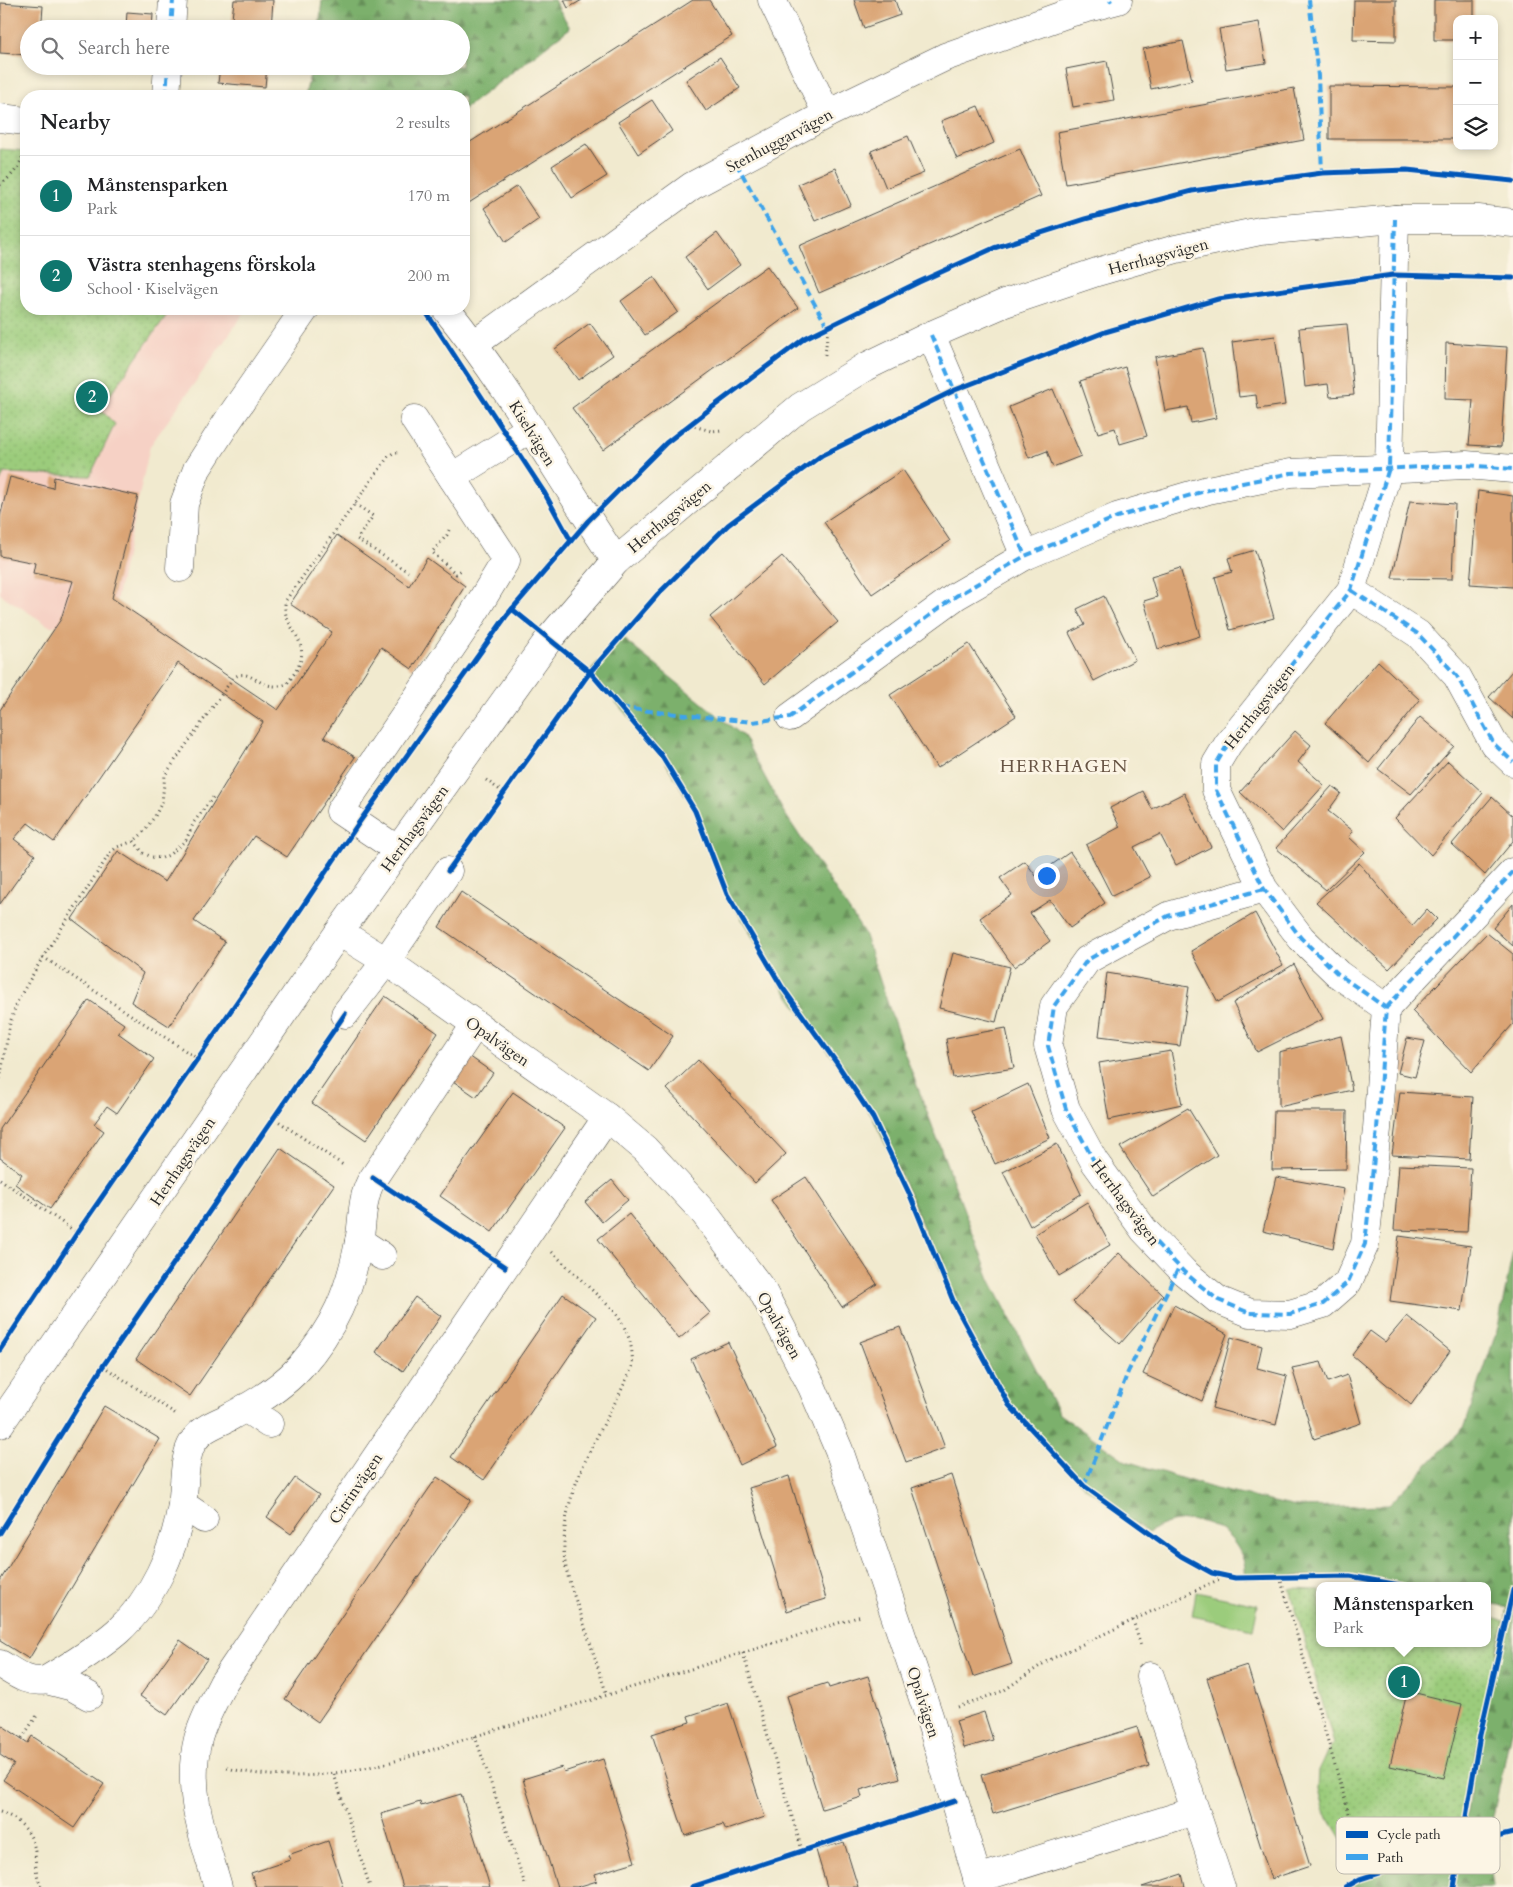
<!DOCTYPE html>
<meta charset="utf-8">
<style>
body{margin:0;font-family:Cardo,serif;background:#f2f2f2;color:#202124}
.controls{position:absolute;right:15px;top:15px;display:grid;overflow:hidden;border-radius:10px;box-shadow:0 2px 8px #0003}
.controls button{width:45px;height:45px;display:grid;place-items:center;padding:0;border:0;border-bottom:1px solid #e0e0e0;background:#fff;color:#202124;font:25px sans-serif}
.you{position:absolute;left:1046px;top:875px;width:18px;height:18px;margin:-12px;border:4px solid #fff;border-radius:50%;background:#1a73e8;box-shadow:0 0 0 8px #1a73e833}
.badge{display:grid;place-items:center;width:32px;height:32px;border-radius:50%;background:#0f766e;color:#fff;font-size:16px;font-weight:700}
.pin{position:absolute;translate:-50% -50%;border:2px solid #fff;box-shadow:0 1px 5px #0006}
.popup{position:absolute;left:1316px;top:1582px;width:175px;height:65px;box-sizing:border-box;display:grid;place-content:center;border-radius:10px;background:#fff;filter:drop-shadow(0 1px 4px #0005);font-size:16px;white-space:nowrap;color:#757577}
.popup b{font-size:19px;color:#202124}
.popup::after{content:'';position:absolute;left:50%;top:100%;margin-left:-10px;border:10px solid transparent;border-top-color:#fff}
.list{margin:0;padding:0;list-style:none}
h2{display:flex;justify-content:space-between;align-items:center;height:65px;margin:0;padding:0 20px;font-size:21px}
h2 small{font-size:16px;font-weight:400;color:#757577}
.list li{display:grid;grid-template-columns:32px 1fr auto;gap:15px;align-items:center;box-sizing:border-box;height:80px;padding:0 20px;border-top:1px solid #e0e0e0}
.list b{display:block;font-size:19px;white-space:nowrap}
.list p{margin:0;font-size:16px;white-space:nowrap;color:#757577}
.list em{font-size:16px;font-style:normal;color:#757577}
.icon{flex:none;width:28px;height:28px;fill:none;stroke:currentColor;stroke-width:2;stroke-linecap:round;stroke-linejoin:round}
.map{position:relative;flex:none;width:1513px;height:1887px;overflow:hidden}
.search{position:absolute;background:#fff;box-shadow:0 2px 8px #0003;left:20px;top:20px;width:450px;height:55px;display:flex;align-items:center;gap:12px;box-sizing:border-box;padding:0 18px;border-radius:28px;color:#757577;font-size:19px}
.panel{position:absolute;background:#fff;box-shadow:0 2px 8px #0003;left:20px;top:90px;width:450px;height:225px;border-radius:20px}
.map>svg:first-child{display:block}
.built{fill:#f6d1c5}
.grass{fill:#9bcc7c;stroke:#637c54}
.forest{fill:url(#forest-firs);stroke:#546e4c}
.park{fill:url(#park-dots);stroke:#637c54}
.building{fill:#daa474}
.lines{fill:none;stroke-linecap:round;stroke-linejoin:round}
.minor-casing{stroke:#494844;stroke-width:29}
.path{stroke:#494844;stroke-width:3;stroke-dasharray:1 4;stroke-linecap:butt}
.minor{stroke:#fff;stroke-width:28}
.quiet{stroke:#3ea3eb;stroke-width:4;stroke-dasharray:8 4;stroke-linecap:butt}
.cycleway-casing{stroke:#fcf5e5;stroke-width:8}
.cycleway{stroke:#0057b8;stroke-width:5}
.labels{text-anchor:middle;stroke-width:5;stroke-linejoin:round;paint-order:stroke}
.street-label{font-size:16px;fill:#2b2b2b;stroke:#fcf5e5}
.neighbourhood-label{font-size:18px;letter-spacing:1px;fill:#685545;stroke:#fcf5e5}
.key{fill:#fcf5e5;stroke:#bdb8ad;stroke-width:1}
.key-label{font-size:14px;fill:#2b2b2b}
</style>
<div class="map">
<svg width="1513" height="1887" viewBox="0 0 1513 1887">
<defs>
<pattern id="forest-firs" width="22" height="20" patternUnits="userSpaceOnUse" patternTransform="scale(1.25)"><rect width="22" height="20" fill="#7cb06c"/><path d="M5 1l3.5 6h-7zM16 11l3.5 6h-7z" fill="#668f59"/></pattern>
<pattern id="park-dots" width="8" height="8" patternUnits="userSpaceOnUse" patternTransform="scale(1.25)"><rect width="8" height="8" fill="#9bcc7c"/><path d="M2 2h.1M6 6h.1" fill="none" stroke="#86af6b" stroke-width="1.8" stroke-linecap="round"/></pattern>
</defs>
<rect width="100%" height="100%" fill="#fcf5e5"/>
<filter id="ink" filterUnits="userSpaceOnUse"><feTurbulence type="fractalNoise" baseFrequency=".02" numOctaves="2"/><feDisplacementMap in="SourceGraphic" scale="10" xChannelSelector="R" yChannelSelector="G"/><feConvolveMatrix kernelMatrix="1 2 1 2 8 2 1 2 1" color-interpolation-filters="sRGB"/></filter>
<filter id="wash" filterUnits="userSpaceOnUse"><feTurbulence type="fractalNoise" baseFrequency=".0096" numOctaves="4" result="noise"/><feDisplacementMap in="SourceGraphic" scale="20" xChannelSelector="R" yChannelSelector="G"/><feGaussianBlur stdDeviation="1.12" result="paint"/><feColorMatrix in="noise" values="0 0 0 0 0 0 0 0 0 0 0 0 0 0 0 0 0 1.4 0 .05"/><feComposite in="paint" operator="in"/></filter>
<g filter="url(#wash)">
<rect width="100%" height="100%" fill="#f1eacf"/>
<polygon class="built" points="0,201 26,309 247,309 150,446 116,601 51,627 0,594"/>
<polygon class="grass" points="1196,1592 1258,1605 1253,1629 1192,1616"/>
<g class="forest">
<polygon points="322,0 554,0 570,28 464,109 464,96 305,96 312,66 461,66 461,29 319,29"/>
<path d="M622,635l6,8 115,93 40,75 81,122 38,113 88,233 69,135 67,47 90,28 80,18 93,-2 76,-79 33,-99 15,-76v470l-25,119 6,47h-148l14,-8 101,-33 19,-111 28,-128 -20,-4v-17h-83l-44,-9 -22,-2 -93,3c-1,-6 -1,-14 -3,-19 -15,-41 -63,-49 -95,-26l-64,-47 -75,-81 -55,-102 -44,-108 -37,-77 -37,-56 -54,-75 -55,-93 -32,-83 -34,-56 -71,-83z"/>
</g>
<g class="park">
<polygon points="0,149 26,151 26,309 171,309 100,409 115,424 90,476 4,473 0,482"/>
<polygon points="1290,1589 1320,1590 1320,1643 1488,1643 1488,1617 1504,1621 1461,1822 1448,1837 1436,1842 1398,1856 1352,1869 1350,1853 1323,1809 1318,1790 1319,1770 1327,1752 1334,1743"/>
</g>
<g id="blocks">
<g class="building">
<polygon points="234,0 273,0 271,29 231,29"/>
<polygon points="564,0 582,0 568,8"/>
<polygon points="693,0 709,0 732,36 464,206 464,146"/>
<polygon points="854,0 895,0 900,15 864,28"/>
<polygon points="1354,0 1396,0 1396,41 1353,40"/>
<polygon points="1434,0 1474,0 1474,19 1457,19 1457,40 1434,40"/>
<polygon points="1,3 43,6 42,20 126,27 127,12 153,14 152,29 29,29 29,55 0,53"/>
<polygon points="1259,22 1266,63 1226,69 1219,29"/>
<polygon points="1183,41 1192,80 1151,89 1143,49"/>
<polygon points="720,57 740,88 706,111 686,80"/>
<polygon points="1107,61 1114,100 1073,107 1066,69"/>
<polygon points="89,66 123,66 123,70 89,68"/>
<polygon points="220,66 267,66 265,87 218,83"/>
<polygon points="1329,86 1457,87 1457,139 1329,139"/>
<polygon points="1294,88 1304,140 1066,184 1057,132"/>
<polygon points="652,100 672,131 638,154 618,122"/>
<polygon points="978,106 994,143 957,159 941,121"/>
<polygon points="908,136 924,173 886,188 871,151"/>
<polygon points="586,144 607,176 572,198 552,166"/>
<polygon points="1020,149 1041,196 819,293 799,246"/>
<polygon points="835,168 851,205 815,221 798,184"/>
<polygon points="517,186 539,219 506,242 484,208"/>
<polygon points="717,233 740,265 708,289 685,257"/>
<polygon points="767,266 798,308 603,450 572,408"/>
<polygon points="654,277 678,312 645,335 621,301"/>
<polygon points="590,323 613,355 578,380 555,349"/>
<polygon points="1347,324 1354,395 1330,397 1328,384 1305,387 1299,328"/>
<polygon points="1275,336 1285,405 1258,409 1256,395 1239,397 1232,342"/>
<polygon points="1446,343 1507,347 1501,447 1469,445 1473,400 1445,399"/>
<polygon points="1203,348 1216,418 1191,423 1188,407 1165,411 1155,357"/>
<polygon points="1125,367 1147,436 1120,444 1115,428 1098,433 1080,381"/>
<polygon points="1053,389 1081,456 1053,467 1047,451 1029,458 1009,407"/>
<polygon points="903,470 950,541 872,594 824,522"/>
<polygon points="10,477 53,488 54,477 138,496 112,598 278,710 332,632 290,604 337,535 409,586 427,558 465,586 412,669 381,647 324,737 355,757 287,857 254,836 194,921 225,942 169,1026 131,1002 143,973 72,919 118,851 165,882 263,722 178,663 54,842 28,823 14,839 35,855 0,904 0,710 61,619 73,581 33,573 35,563 0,556 0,517"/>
<polygon points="1478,491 1513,496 1513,587 1470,584"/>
<polygon points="1410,501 1455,504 1452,579 1392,578"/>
<polygon points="1255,550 1274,618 1230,630 1215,577 1232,572 1228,558"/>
<polygon points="782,556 838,622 765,684 710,617"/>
<polygon points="1180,568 1200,636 1158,649 1144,601 1157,597 1151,577"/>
<polygon points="1104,596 1135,660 1094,681 1069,633 1085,625 1077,609"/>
<polygon points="969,644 1016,716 937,768 890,695"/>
<polygon points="1378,661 1420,700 1369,763 1325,723"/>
<polygon points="1513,670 1513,719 1489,697"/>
<polygon points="1420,717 1454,746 1411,794 1378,769"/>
<polygon points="1295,731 1311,745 1298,762 1324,785 1282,832 1240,792"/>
<polygon points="1448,761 1483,793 1431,855 1395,818"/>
<polygon points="1332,786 1341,793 1328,811 1353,831 1349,837 1365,852 1326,890 1276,848"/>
<polygon points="1143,791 1152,809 1184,793 1211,847 1176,865 1160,834 1134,847 1150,877 1112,896 1086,845 1120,827 1110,808"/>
<polygon points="1492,797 1513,816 1513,841 1485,875 1452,844"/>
<polygon points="1070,852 1105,903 1070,928 1050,900 1030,913 1050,941 1014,967 980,918 1012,895 1000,878 1025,861 1036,876"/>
<polygon points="1359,863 1412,926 1427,909 1437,919 1389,969 1316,902"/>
<polygon points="461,892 673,1036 649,1071 439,927"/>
<polygon points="1513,904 1513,946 1493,928"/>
<polygon points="1255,913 1283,965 1218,1002 1191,951"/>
<polygon points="1487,933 1513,954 1513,1024 1471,1072 1412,1011"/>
<polygon points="953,953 1010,967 996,1022 939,1008"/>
<polygon points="1294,964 1323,1019 1257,1052 1233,1003"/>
<polygon points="1107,973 1189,987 1180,1046 1099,1036"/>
<polygon points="385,996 438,1033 366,1140 312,1103"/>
<polygon points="89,1000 124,1024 118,1033 154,1059 117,1113 107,1106 94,1124 104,1131 50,1209 15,1184 22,1174 0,1158 0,1129"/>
<polygon points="1006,1028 1014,1068 953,1078 946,1039"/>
<polygon points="1341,1036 1352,1090 1279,1107 1279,1052"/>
<polygon points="1407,1038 1425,1041 1415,1077 1398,1073"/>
<polygon points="1171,1051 1182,1104 1109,1120 1099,1063"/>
<polygon points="469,1056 493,1073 476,1097 453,1081"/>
<polygon points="698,1060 786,1154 755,1183 667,1089"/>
<polygon points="1028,1084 1050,1138 995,1164 971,1111"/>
<polygon points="513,1092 565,1128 492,1232 440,1196"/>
<polygon points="1400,1092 1473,1097 1469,1159 1392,1155"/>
<polygon points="1188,1108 1217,1155 1153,1197 1120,1147"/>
<polygon points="1274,1111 1347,1111 1346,1169 1272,1170"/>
<polygon points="1057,1144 1081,1194 1030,1226 1003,1172"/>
<polygon points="280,1148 334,1185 190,1396 136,1359"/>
<polygon points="1399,1165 1471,1168 1467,1232 1394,1230"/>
<polygon points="806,1177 877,1284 842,1307 771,1200"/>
<polygon points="1276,1177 1344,1189 1333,1248 1263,1231"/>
<polygon points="612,1180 628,1200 602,1222 585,1202"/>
<polygon points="1087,1202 1110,1245 1059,1276 1035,1234"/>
<polygon points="629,1214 710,1313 679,1339 598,1239"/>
<polygon points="1399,1236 1471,1246 1462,1311 1390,1301"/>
<polygon points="1119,1253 1163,1295 1120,1344 1073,1302"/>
<polygon points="563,1294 596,1317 484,1480 451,1457"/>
<polygon points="415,1297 441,1316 403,1371 376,1352"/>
<polygon points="1174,1305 1227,1334 1202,1401 1143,1374"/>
<polygon points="1407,1316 1450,1351 1411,1405 1352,1355 1370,1331 1385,1342"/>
<polygon points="900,1327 945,1448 906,1462 860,1342"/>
<polygon points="1231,1337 1262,1346 1257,1368 1287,1376 1276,1425 1212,1408"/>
<polygon points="728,1342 777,1447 740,1465 691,1359"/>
<polygon points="1321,1362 1328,1382 1347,1375 1361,1423 1314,1439 1292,1368"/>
<polygon points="104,1406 160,1439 29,1659 0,1641 0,1581"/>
<polygon points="951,1475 1012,1664 973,1677 912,1488"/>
<polygon points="789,1476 826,1599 787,1611 749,1488"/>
<polygon points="437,1477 471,1500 318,1722 285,1699"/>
<polygon points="295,1478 319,1495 291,1534 267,1517"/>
<polygon points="180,1640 207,1659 167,1715 140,1696"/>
<polygon points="1247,1665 1310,1866 1271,1879 1207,1678"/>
<polygon points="868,1676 900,1778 860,1790 862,1797 822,1809 787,1696 827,1683 829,1688"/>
<polygon points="1407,1691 1462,1704 1444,1778 1390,1766"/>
<polygon points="728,1703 765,1817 726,1830 723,1824 685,1836 652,1734 690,1722 688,1716"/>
<polygon points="984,1712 993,1740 964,1748 956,1721"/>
<polygon points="0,1724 28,1743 32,1736 104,1784 74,1828 3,1780 14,1764 0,1755"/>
<polygon points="1137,1727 1149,1766 993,1814 981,1775"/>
<polygon points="603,1759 635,1862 595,1874 597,1881 577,1887 557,1887 523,1779 562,1767 564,1772"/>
<polygon points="461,1794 490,1887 403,1887 381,1814 420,1802 421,1806"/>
<polygon points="328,1841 343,1887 256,1887 251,1873 290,1860 288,1855"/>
<polygon points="844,1842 858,1887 827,1887 816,1850"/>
<polygon points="1182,1874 1185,1887 1142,1887"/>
</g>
</g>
</g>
<g filter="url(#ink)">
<use href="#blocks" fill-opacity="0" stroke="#494844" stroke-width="1"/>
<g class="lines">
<g class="minor-casing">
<g id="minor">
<polyline points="772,0 827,114"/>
<polyline points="171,29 173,0"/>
<polyline points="166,96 168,66"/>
<polyline points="0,118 26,121"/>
<path d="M446,309c64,79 113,168 170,252"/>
<polyline points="931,335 1025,556"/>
<polyline points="474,344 692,186 827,114 945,57 1069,13 1118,0"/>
<polyline points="452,477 531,428"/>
<polyline points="180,568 184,504 197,469 229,419 305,309"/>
<polyline points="1351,590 1418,634 1457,676 1494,744 1513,762"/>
<polyline points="790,717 956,596 1025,556 1117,517 1208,490 1291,473 1466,465 1513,469"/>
<polyline points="398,850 340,811 466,626 506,560 414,419"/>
<polyline points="1264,889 1168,916 1087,960 1054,1006 1048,1046 1066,1109 1094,1161 1144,1230 1184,1272 1218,1300 1250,1313 1290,1314 1323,1304 1348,1282 1365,1244 1377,1129 1386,1008 1338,974 1301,938 1264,889 1216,790 1216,764 1228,744 1351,590 1389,468 1395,219"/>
<polyline points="339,932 386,961 607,1117 645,1149 705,1214 762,1290 812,1387 839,1450 929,1716 980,1887"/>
<polyline points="1386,1008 1513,872"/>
<polyline points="345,1014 386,961 448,871"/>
<polyline points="359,1241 382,1256"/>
<polyline points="245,1408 269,1424"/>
<polyline points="0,1424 339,932 549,639 616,561 800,407 865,367 931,335 1005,303 1097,272 1176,249 1260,231 1395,219 1478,219 1513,223"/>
<polyline points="182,1504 204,1519"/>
<path d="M0,1664c15,9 28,20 46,16 24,-14 50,-30 72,-49 35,-32 56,-80 64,-126 3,-18 1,-48 11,-63 10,-16 25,-18 40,-27 23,-12 49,-28 67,-48 35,-40 49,-74 59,-125 4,-20 2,-41 11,-59l105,-158"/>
<polyline points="1150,1676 1221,1887"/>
<polyline points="46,1680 73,1687 89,1696"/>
<polyline points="977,1879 1195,1811"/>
<path d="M218,1887c-14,-49 -33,-96 -20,-148 5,-19 16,-38 25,-56l384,-566"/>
</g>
</g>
<g class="path">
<path d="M0,185c12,-9 20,-18 24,-33"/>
<polyline points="825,355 828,328"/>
<polyline points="690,425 711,431 722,430"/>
<polyline points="355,504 373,516 357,539 408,572"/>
<polyline points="449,530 447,535 432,552 456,574 461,570"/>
<polyline points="486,780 504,793"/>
<polyline points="134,841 143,853 152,857 162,858 169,855 186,840 194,822 214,796"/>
<polyline points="43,957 198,1059"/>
<path d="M0,1079l10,-56 8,-23 25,-43 67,-104 7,-6 17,-6 8,-7 13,-18 7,-14 3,-27 68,-97c18,-13 27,16 54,6 5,-7 12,-16 14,-25 5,-23 -22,-37 -15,-59l102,-143 5,-4h5"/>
<polyline points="275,1119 343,1165"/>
<polyline points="0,1179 77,1233"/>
<path d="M552,1252l62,59c13,17 20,35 18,56 -24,57 -68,113 -68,178 -1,23 9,48 17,70 9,27 17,53 26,80"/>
<polyline points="103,1366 176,1414"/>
<polyline points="1280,1577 1360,1851 1360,1879"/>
<polyline points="1133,1620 1141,1647"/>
<polyline points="743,1653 802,1850"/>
<polyline points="958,1707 1003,1691 1047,1661 1224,1577"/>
<polyline points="475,1736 526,1887"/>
<polyline points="22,1738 38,1714"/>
<path d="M227,1768c61,15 112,7 172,-8l462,-144"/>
<polyline points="334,1774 370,1887"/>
<path d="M0,1812c18,6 33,20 35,40 1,13 0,23 7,35"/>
<polyline points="1454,1831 1463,1837"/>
</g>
<use href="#minor" class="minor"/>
<g class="quiet">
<polyline points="1110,0 1111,2"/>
<polyline points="1309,0 1318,76 1322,173"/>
<polyline points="171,29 173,0"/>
<polyline points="166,96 168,66"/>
<polyline points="736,163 828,328"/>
<polyline points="931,335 1025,556"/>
<polyline points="1351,590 1418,634 1457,676 1494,744 1513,762"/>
<polyline points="621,708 752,722 790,717 956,596 1025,556 1117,517 1208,490 1291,473 1466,465 1513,469"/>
<polyline points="1264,889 1168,916 1087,960 1054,1006 1048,1046 1066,1109 1094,1161 1144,1230 1184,1272 1218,1300 1250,1313 1290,1314 1323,1304 1348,1282 1365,1244 1377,1129 1386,1008 1338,974 1301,938 1264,889 1216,790 1216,764 1228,744 1351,590 1389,468 1395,219"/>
<polyline points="1386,1008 1513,872"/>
<polyline points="1084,1486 1128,1372 1179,1267"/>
</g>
<g class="cycleway-casing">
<g id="cycleway">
<polyline points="424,309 544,492 571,541"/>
<polyline points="512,609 590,672 661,755 695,811 727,894 782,987 836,1062 873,1118 910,1195 954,1303 1009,1405 1084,1486 1181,1556 1212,1573 1235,1578 1350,1576 1405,1586"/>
<polyline points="448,871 590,672 658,594 728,525 822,455 955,390 1105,332 1218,299 1393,275 1513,278"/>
<polyline points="373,1178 505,1267"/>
<polyline points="0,1350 77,1233 288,928 358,824 507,615 588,521 666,443 706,412 805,338 919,282 994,248 1085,219 1192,191 1322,173 1407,170 1513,181"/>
<polyline points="0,1533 103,1366 345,1014"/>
<polyline points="692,1887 955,1801"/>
<polyline points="1346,1887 1360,1879 1461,1846 1513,1833"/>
<polyline points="1454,1887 1480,1735 1513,1590"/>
</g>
</g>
<use href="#cycleway" class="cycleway"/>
</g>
</g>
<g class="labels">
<g class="street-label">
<text transform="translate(779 140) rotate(-28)" y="6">Stenhuggarvägen</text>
<text transform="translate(1158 256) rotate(-15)" y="6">Herrhagsvägen</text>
<text transform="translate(533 433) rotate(58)" y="6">Kiselvägen</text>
<text transform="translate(669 516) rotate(-40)" y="6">Herrhagsvägen</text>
<text transform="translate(1259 706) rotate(-52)" y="6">Herrhagsvägen</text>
<text transform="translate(414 828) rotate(-54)" y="6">Herrhagsvägen</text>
<text transform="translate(498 1041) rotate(35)" y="6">Opalvägen</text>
<text transform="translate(182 1161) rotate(-56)" y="6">Herrhagsvägen</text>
<text transform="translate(1126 1202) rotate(53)" y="6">Herrhagsvägen</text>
<text transform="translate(780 1325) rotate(61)" y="6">Opalvägen</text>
<text transform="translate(355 1488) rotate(-56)" y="6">Citrinvägen</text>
<text transform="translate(924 1702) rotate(72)" y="6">Opalvägen</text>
</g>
<g class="neighbourhood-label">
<text x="1064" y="772">HERRHAGEN</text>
</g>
</g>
<rect x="1336" y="1817" width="164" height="57" rx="8" class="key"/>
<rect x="1346" y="1831" width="22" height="7" fill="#0057b8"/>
<rect x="1346" y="1854" width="22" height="6" fill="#3ea3eb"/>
<g class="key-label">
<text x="1377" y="1839">Cycle path</text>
<text x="1377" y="1862">Path</text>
</g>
</svg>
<div class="controls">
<button>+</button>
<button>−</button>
<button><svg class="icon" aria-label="layers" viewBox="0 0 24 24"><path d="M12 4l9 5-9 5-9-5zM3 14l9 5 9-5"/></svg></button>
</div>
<div class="you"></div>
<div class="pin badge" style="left:1404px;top:1682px">1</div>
<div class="popup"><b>Månstensparken</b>Park</div>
<div class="pin badge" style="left:92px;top:397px">2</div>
<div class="search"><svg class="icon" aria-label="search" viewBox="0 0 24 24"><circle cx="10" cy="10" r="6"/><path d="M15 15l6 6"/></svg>Search here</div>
<section class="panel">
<h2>Nearby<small>2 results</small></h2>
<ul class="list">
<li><span class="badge">1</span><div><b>Månstensparken</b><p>Park</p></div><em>170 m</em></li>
<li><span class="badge">2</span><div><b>Västra stenhagens förskola</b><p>School · Kiselvägen</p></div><em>200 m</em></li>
</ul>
</section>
</div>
